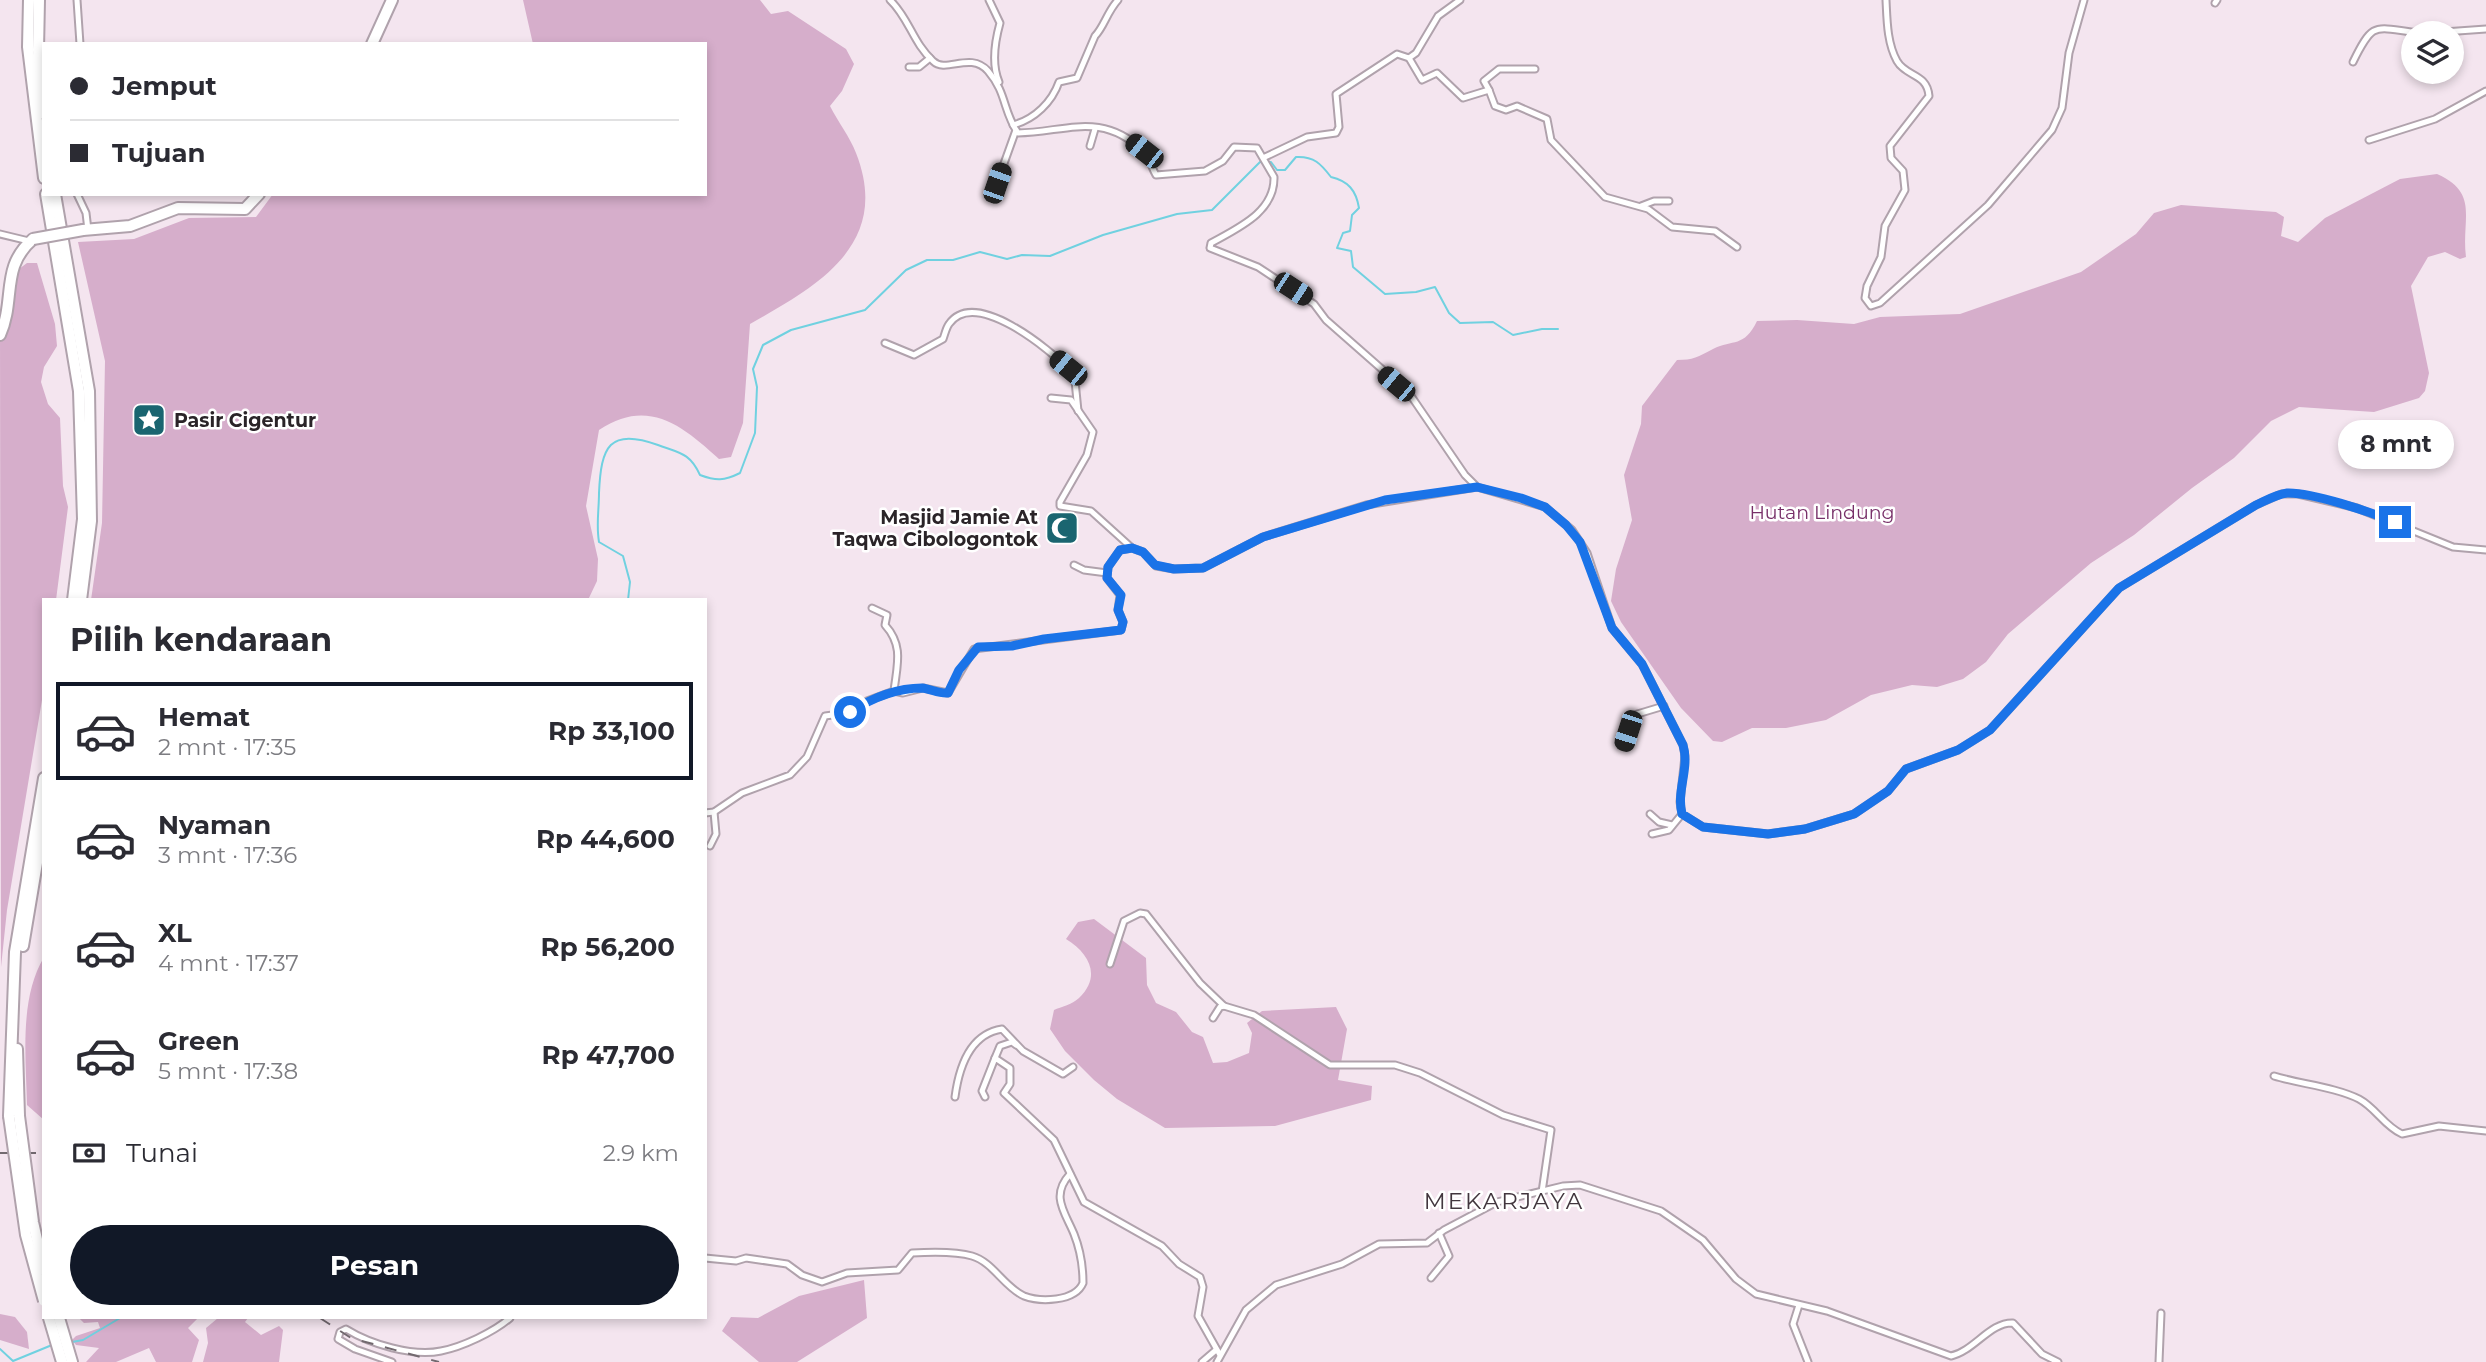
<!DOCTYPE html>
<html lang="id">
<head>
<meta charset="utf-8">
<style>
  :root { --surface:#fff; --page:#f7f7f7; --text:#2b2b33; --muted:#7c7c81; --line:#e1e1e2; --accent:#111827 }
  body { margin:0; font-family:Montserrat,sans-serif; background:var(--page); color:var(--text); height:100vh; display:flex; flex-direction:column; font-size:26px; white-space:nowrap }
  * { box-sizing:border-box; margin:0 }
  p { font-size:23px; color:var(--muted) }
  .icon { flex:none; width:38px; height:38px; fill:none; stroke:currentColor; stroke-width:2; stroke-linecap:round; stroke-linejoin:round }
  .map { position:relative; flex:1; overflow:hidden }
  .details { position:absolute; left:42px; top:598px; width:665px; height:721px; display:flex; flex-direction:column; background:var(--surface); border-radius:0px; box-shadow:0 4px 10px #0003 }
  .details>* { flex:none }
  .guide { position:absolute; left:42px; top:42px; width:665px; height:154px; border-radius:0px; box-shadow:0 4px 10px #0003; display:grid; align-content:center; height:154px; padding:0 28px; background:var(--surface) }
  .fabs { position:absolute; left:2401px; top:21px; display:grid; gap:14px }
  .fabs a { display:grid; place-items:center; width:63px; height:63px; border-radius:50%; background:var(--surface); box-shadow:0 4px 10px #0003; font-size:35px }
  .end { position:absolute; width:32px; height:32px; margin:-16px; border:9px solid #1a73e8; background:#fff; box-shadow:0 0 0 4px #fff }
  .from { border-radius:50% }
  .bubble { position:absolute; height:49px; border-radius:24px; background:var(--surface); box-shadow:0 4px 10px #0003; font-size:23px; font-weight:700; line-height:49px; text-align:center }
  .car { position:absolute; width:21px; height:42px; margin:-21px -10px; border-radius:9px; box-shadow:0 0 5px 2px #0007; background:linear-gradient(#222 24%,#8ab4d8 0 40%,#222 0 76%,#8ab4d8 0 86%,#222 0) }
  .guide b { display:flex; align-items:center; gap:24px; height:66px; font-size:26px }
  .guide b+b { border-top:2px solid var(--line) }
  .guide i { width:18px; height:18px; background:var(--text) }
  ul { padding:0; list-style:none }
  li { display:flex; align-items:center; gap:21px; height:98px; margin:0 14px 10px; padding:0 14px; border:4px solid transparent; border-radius:0px }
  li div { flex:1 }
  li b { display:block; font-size:26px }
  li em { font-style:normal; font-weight:700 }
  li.selected { border-color:var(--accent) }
  li>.icon { width:63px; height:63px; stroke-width:1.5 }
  h2 { padding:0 28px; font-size:32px; line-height:84px }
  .pay { display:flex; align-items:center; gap:18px; height:77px; padding:0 28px; font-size:26px }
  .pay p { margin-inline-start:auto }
  .cta { display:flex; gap:14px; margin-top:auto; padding:14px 28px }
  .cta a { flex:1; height:80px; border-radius:42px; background:var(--accent); color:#fff; font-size:28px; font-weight:700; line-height:80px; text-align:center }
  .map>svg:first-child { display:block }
</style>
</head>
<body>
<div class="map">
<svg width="2486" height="1362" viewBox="0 0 2486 1362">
  <rect width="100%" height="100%" fill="#f4e5ef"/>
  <g fill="#d6aecb">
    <path d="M523,0h237l11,14 17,-3 58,38 8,15 -12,27 -12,15c8,16 20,31 26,47 36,92 -39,133 -106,171l-7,99 -12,34 -12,2c-36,-33 -71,-62 -120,-29l-13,76 12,53 -1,22 -9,19h-497l11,-77 3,-162 -27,-119 56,-3 55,-21 67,-1 17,-23h432v-150h-172z"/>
    <path d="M2437,174c43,19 24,45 29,83l-6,2 -15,-7 -17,5 -17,29 18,87 -4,18 -6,7 -45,14 -75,-5 -28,14 -37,37 -42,30 -58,47 -43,28 -83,71 -22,28 -23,17 -26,8 -25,-2 -41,10 -45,25 -40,8h-34l-30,14 -9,-1 -32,-33 -60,-86 -10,-21 5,-32 16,-49 -8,-45 17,-51 1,-18 35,-46c16,0 21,-3 36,-11 20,-10 31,-1 44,-28l40,-1 57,4 26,-7 80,-3 121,-42 55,-38 18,-21 27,-8 95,7 8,5 -3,19 17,6 27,-24 75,-39z"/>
    <path d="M27,263h10l18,61 2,22 -13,21 -3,15 7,22 12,14 3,68 5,21 -12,93h-12v88l-37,222 -6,57 -1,-634 15,-61z"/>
    <path d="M1094,919l52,39 1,27 9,18 20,9 16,20 11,5 10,26 14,-1 22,-9 3,-20 -5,-10 15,-12 74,-4 11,22 -9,51 34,6 -1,14 -96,26 -110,2 -48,-29 -23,-19 -29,-29 -15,-22 4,-19c7,-3 19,-6 25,-12 23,-22 10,-45 -13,-59l12,-17z"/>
    <path d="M44,957v163l-17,-15c-1,-47 -8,-106 17,-148z"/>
    <path d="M864,1280l3,38 -70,44h-38l-37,-31 9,-14 27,1 41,-22z"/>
    <path d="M0,1314l15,3 12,15 2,17 -29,-9z"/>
    <path d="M79,1318h119l-10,10 11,12 -7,22h-36l-7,-14 -33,14h-30l13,-14 -23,-3 -4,-5 4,-4 24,-8 -2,-6 -14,1z"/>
    <path d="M218,1318h30l-3,4 16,13 18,-9 4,4 -4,32h-76l5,-19 -2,-15z"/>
  </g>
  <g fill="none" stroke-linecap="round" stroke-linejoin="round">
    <g stroke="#70d1e0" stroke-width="2">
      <path d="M628,600l2,-18 -7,-26 -24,-14c-3,-17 0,-32 0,-49 2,-46 10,-66 59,-48 22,8 32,8 42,30 16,6 24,6 40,-2l15,-40 2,-46 -4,-18 10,-24 28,-15 74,-20 41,-40 21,-10h26l27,-8 27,7 15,-4 28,1 53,-21 74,-21 35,-4 48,-48h11l6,8h8l11,-13c18,-1 25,7 35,20 17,4 25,13 28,31l-7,7 -2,16 -7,2 -6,15 14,3 2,16 32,27 31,-2 19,-5 14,26 11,10 33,-1 20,13 29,-6h16"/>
      <path d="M72,1342l11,-2 37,-22"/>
      <path d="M0,1349l13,12 39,-16"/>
    </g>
    <defs>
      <g id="street">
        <path d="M77,0l3,44"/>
        <path d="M890,0c19,18 23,43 43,61 13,13 37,-10 55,10 19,22 15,41 30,62 48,-1 84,-22 125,18 7,6 8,16 13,24l49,-4 18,-10 11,-14 23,1 17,29c1,35 -36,51 -63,66l-1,5 48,19 56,37 12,16 83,73 56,82 12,12 68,20 27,23 15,23 25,75 30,36 41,81 2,11 -5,46 2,12 21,13 65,7 37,-5 49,-15 34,-23 18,-22 52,-19 32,-20 129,-142 137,-83 25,-11h17l59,14 96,39 33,3"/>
        <path d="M989,0l11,23c-5,18 -9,40 -1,59"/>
        <path d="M1886,0c1,20 1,43 11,61 9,16 30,12 32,35l-39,50 1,12 12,13 2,19 -20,36 -4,31 -14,29 -2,12 6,8 9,-3 108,-98 64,-75 10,-22 7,-55 15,-53"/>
        <path d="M2215,3l2,-3"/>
        <path d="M2430,33l56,-4"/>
        <path d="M1409,58l13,22 15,-7 26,25 26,-8 6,16 11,4 11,-4 30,13 4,21 54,57 43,12 24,18 43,4 22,16"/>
        <path d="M2353,62c21,-43 22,-34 66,-29"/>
        <path d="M909,67h10l11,-9"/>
        <path d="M1489,90l-5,-9 15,-12h36"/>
        <path d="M1013,125c22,-6 39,-23 46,-43l18,-4 18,-42c9,-9 12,-24 23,-36"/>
        <path d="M2369,140l66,-21 51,-28"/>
        <path d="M1090,146l5,-17"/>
        <path d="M1265,157l42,-20 29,-4 3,-6 -3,-33 61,-40 12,4 7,-5 22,-37 22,-16"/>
        <path d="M997,183l19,-53"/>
        <path d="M77,194l9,19 2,17"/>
        <path d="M1641,206l13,-5h15"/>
        <path d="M0,234l29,7"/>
        <path d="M885,343l29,12 29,-16c2,-5 3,-11 6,-15 26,-37 101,26 121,46l5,11 3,30"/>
        <path d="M1051,398l20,2 22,32 -6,23 -27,47v4l31,5 41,37"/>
        <path d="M1074,565l10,5 23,3"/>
        <path d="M872,608l15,7 -2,10c19,21 12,40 9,66"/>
        <path d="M1622,746l12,-31 30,-9"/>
        <path d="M705,813l9,-1 28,-19 48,-18 17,-18 18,-41 23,-3 19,-12 27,-10 9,2 20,-5 25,5 26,-44 147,-19 2,-8 -5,-12 2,-15 -13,-17 1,-11 12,-17 12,-2 11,4 13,14 18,3 29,-1 60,-31 103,-32 111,-18"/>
        <path d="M1650,814l9,8 13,3"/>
        <path d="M1652,834l17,-4 13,-16"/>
        <path d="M710,846l6,-12 -2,-22"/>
        <path d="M1110,964l14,-43 16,-8 6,1 54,69 24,23"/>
        <path d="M1213,1018l7,-11 4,-1 30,9 76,50h65l25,8 83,42 48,15 -9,62"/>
        <path d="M995,1058l5,-12 12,-4 4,3"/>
        <path d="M2274,1076c26,8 61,11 85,23 17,9 25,27 43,35l37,-8 47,5"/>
        <path d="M955,1097c4,-30 15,-63 47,-68l21,22 40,23 10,-7"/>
        <path d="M985,1097l-3,-6 13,-33 15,10v16l-6,9 50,47 30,62 78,44 17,18 21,13 3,10 -5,29 22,39"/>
        <path d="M705,1258l31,3 10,-3 41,6 15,11 20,7 25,-9 51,-3 14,-17c18,-1 43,-2 60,3 21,6 32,31 52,40 16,6 51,6 59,-13 0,-16 -3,-34 -9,-49 -9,-22 -24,-38 -4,-60"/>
        <path d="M1431,1278l18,-22 -10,-23"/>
        <path d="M1799,1305l-6,19 15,38"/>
        <path d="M392,1362l-37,-13 -17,-10 2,-7 6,-3c24,15 67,28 95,22 21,-4 53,-19 69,-33"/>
        <path d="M1202,1362l14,-12"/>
        <path d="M1217,1362l29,-52 30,-25 66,-21 37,-20 48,-1 17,-13 53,-28 66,-16 17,-1 81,26 42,29 33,39 20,15 71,17 124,45c23,-5 39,-34 62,-33l29,31 16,8"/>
        <path d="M2159,1362l2,-49"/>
      </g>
      <g id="highway">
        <path d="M29,0l-1,47 16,131"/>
        <path d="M39,0l-1,50 6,64"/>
        <path d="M372,44l20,-44"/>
        <path d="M46,194l33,197 4,128 -10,81"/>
        <path d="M55,194l34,197 2,130 -10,79"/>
        <path d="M83,230l47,-4 48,-18 67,1 14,-15"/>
        <path d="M0,335c16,-36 0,-68 33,-96"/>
        <path d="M23,946l21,-125"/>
        <path d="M17,1049l2,67"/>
        <path d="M9,1116l6,-164 29,-174"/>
        <path d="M49,1318l13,44"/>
        <path d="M59,1318l13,44"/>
      </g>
    </defs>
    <use href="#street" stroke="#b0a2ac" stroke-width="9"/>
    <use href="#highway" stroke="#b0a2ac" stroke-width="14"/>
    <use href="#street" stroke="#fff" stroke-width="5"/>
    <use href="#highway" stroke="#fff" stroke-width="10"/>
    <g stroke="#72696f" stroke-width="2" stroke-dasharray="12 12" stroke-linecap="butt">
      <path d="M0,1153h44"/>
      <path d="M320,1318l31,20 88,24"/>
    </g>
    <defs>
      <g id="highway-bridge">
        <path d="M33,239l50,-9"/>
        <path d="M9,1116l17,119 18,66"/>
        <path d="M19,1116l14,106 11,48"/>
      </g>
    </defs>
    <use href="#highway-bridge" stroke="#b0a2ac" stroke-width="14" stroke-linecap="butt"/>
    <use href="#highway-bridge" stroke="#fff" stroke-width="10"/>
  </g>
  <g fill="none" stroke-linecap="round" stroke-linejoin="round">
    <path stroke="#1a73e8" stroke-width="9" d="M850,712c22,-14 46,-24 72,-24 9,1 17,6 26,5l11,-23 19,-23 34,-1 32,-7 77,-9 2,-8 -5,-12 3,-15 -14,-17 1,-11 12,-17 12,-2 11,4 12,13 19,4 29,-1 60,-31 122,-37 92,-13 44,11 24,9 21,18 14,17 32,86 30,36 41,81c7,23 -7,46 -1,69l21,13 65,7 37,-5 49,-15 34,-23 18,-22 52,-19 32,-20 129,-142 137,-83c9,-4 21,-11 31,-12 25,-1 83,19 108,29"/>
  </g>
  <defs>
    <symbol id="sight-square" viewBox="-11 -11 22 22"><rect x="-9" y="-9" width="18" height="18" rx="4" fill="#1a6570" stroke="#fff"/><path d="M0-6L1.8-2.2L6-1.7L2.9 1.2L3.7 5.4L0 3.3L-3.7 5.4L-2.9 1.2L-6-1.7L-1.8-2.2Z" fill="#fff"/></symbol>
    <symbol id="mosque-square" viewBox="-11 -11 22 22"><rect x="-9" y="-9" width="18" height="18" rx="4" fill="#1a6570" stroke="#fff"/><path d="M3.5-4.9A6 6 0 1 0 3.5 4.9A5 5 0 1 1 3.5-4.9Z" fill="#fff"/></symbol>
  </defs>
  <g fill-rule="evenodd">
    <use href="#sight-square" x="130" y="401" width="38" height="38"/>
    <use href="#mosque-square" x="1043" y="509" width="38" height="38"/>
  </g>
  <g text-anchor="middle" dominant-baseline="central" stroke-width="5" stroke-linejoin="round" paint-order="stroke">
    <g font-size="19" font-weight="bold" fill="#2a2428" stroke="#fff" text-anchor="start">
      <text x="174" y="420">Pasir Cigentur</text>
      <text x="1038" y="517" text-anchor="end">Masjid Jamie At<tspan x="1038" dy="22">Taqwa Cibologontok</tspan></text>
    </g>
    <g font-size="19" fill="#783069" stroke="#fff">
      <text x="1822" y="512">Hutan Lindung</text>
    </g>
    <g font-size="23" letter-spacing="2" fill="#42363e" stroke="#fff">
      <text x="1504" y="1201">MEKARJAYA</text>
    </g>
  </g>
</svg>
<div class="fabs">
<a><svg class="icon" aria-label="layers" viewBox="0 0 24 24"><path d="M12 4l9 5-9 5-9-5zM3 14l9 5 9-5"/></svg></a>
</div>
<i class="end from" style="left:850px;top:712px"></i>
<i class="end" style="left:2395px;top:522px"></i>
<div class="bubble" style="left:2338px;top:420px;width:116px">8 mnt</div>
<i class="car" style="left:1144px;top:151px;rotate:308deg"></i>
<i class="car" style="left:997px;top:183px;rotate:19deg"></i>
<i class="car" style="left:1293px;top:289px;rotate:123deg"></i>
<i class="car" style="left:1068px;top:368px;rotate:309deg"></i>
<i class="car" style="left:1396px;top:384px;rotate:310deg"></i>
<i class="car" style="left:1628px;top:731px;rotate:198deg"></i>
<div class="guide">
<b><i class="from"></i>Jemput</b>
<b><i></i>Tujuan</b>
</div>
<section class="details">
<h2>Pilih kendaraan</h2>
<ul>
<li class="selected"><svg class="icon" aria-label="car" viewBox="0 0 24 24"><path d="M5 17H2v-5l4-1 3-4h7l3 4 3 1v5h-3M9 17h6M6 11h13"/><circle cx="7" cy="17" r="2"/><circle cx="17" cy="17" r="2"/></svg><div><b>Hemat</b><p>2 mnt · 17:35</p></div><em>Rp 33,100</em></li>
<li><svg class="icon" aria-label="car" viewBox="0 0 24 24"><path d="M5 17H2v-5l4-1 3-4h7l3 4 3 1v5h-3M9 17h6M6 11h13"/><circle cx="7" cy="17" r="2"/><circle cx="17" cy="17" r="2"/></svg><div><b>Nyaman</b><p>3 mnt · 17:36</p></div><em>Rp 44,600</em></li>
<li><svg class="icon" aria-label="car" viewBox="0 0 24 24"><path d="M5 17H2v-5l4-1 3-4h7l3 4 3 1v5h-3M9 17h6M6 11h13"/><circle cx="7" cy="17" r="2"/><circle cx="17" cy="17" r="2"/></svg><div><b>XL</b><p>4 mnt · 17:37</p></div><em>Rp 56,200</em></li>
<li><svg class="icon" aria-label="car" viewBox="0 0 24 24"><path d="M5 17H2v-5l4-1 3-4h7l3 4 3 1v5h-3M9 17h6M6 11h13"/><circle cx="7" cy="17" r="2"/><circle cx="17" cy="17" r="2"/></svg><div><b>Green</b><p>5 mnt · 17:38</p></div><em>Rp 47,700</em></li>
</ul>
<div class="pay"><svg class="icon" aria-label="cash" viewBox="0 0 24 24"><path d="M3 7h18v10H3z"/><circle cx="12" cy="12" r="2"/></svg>Tunai<p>2.9 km</p></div>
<div class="cta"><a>Pesan</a></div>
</section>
</div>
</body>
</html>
